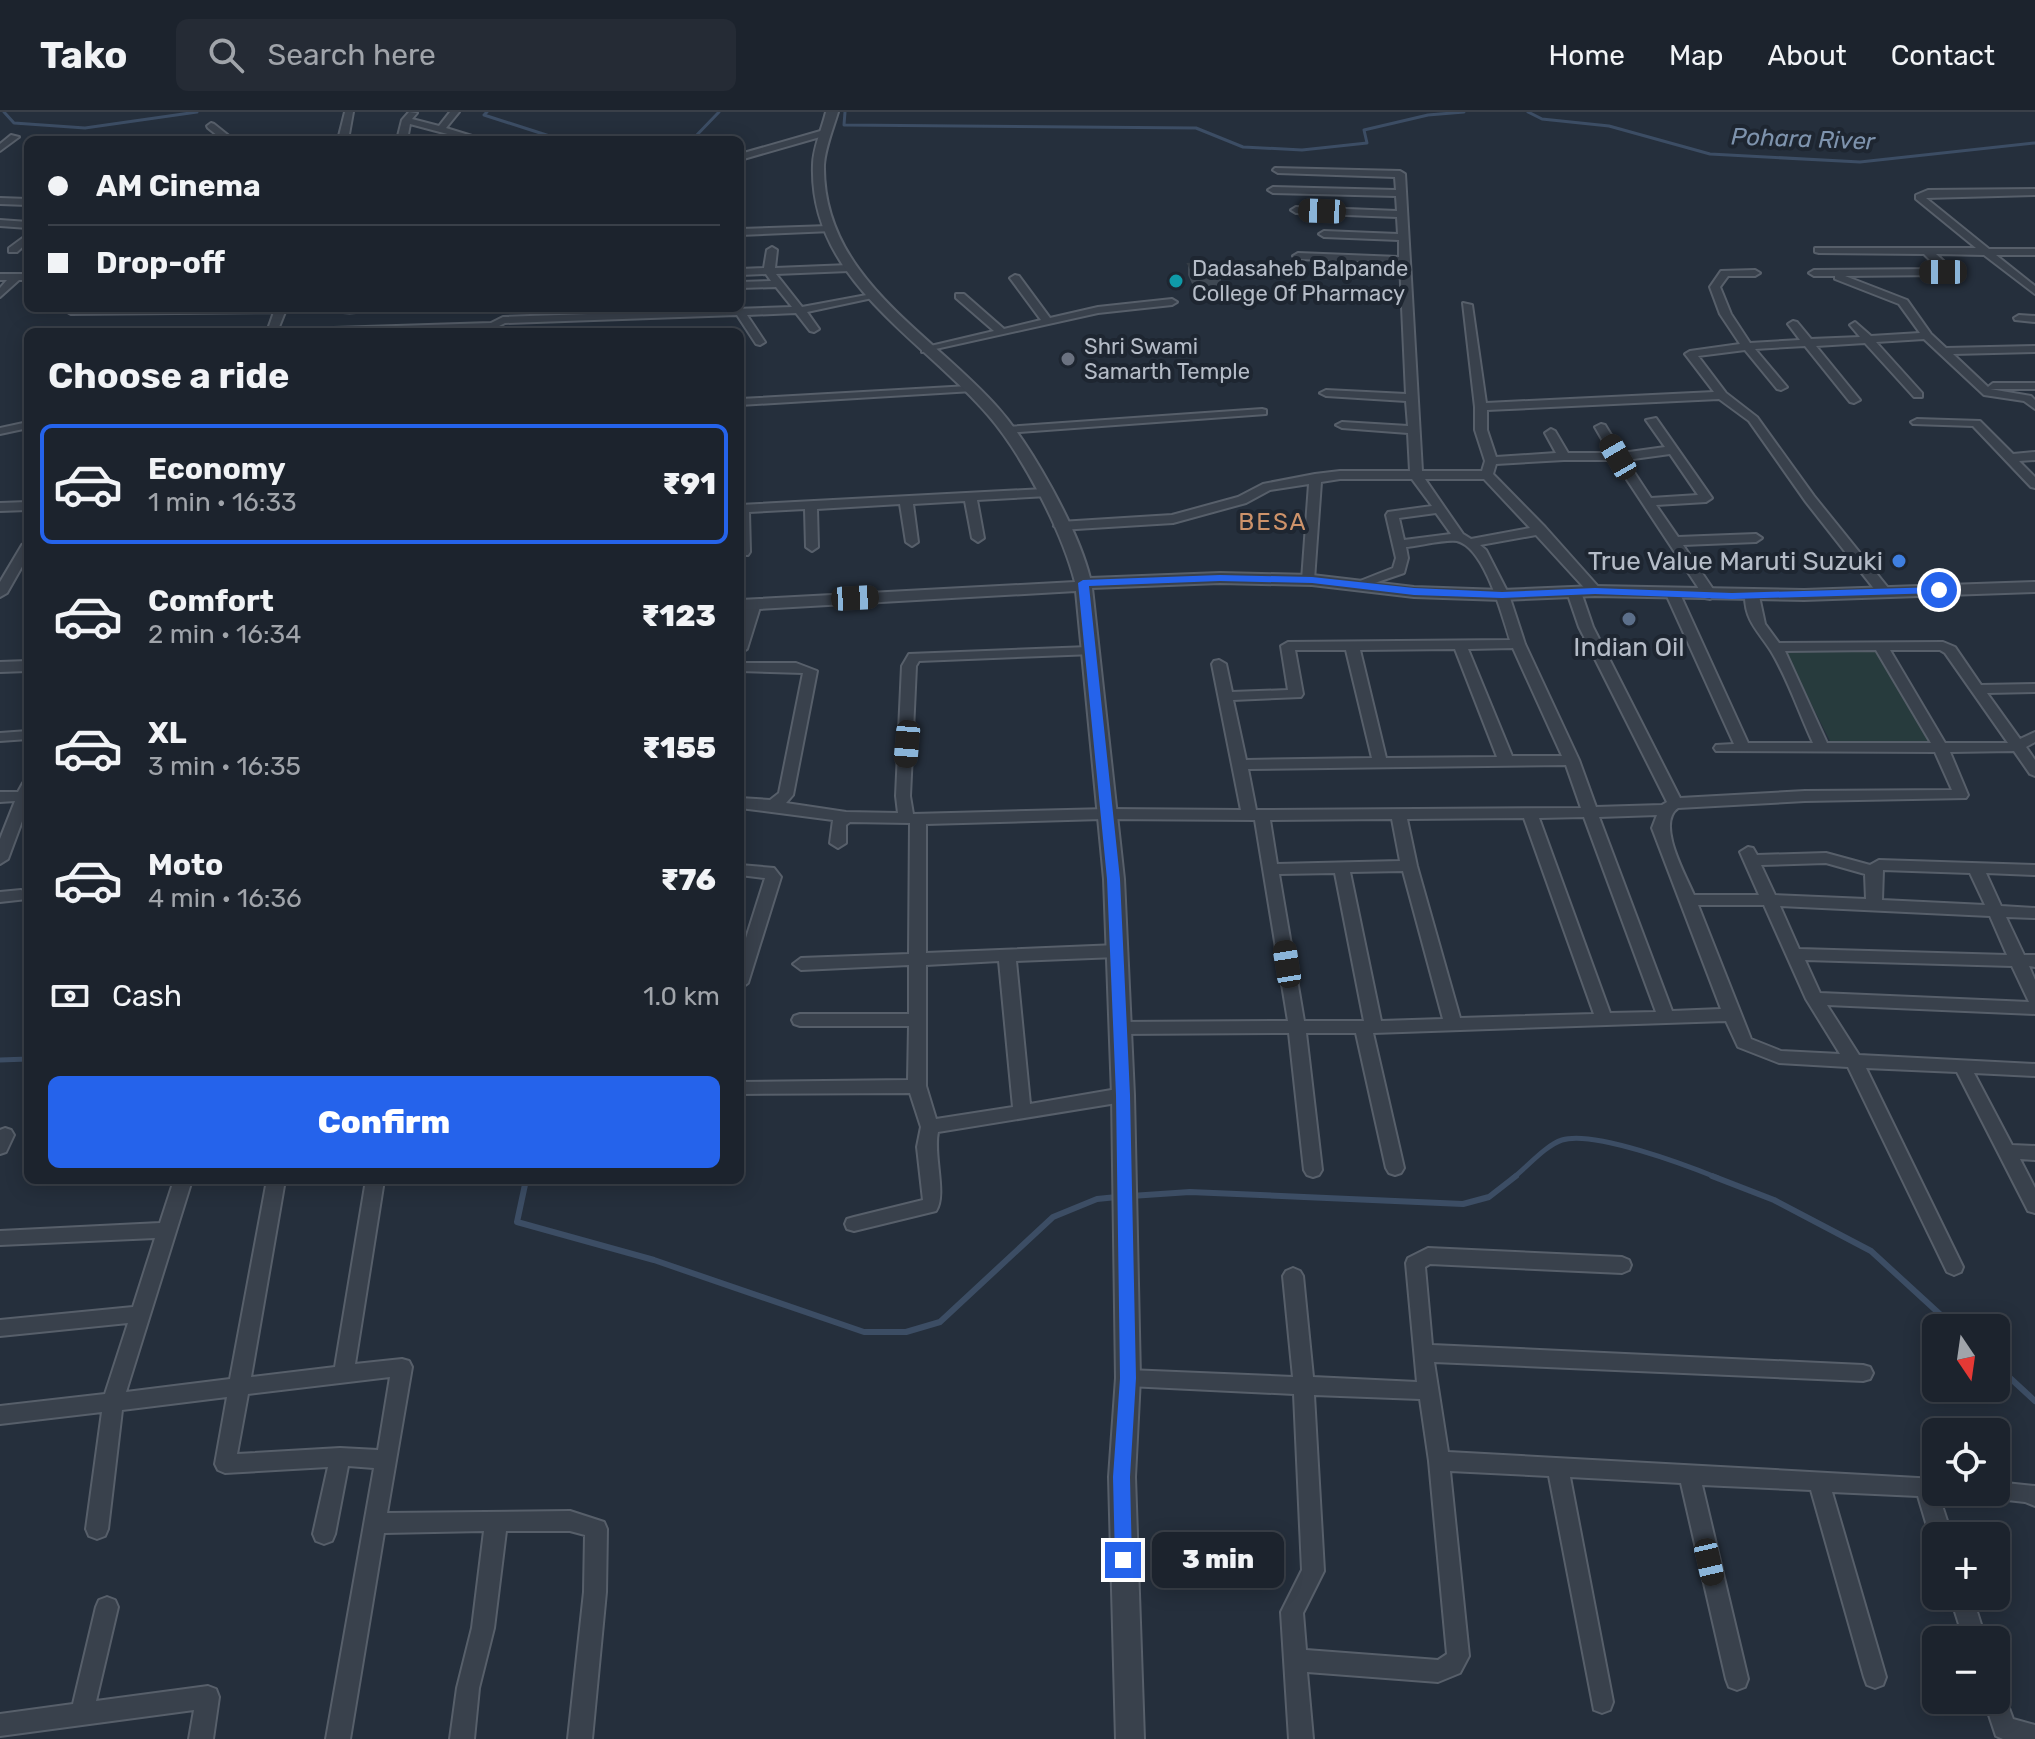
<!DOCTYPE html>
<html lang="en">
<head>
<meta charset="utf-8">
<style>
  :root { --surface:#1c232d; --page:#252b35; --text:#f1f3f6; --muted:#a0a4aa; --line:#3a4049; --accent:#2563eb }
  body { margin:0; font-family:Rubik,sans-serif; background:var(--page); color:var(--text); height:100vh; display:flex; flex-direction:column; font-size:30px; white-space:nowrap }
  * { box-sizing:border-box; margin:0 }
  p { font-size:26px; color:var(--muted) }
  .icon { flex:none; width:44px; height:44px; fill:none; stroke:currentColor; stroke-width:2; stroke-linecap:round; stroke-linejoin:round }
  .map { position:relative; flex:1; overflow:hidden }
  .drawer { position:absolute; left:24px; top:216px; width:720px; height:856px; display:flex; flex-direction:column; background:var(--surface); border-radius:12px; box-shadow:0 4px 20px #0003,0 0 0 2px var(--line) }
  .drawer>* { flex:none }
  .guide { position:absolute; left:24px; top:24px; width:720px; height:176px; border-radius:12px; box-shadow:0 4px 20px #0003,0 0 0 2px var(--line); display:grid; align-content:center; height:176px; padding:0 24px; background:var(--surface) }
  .needle { width:52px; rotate:167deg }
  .buttons { position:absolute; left:1922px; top:1202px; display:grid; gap:16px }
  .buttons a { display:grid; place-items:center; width:88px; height:88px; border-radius:12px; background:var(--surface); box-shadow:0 4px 20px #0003,0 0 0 2px var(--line); font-size:40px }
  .end { position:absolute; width:36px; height:36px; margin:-18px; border:10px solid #2563eb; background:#fff; box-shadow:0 0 0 4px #fff }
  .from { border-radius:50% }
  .bubble { position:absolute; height:56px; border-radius:12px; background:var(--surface); box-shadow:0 4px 20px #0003,0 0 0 2px var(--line); font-size:26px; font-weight:800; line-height:56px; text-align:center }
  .car { position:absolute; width:24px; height:48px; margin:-24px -12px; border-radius:10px; box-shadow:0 0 6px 2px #0007; background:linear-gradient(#222 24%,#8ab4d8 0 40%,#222 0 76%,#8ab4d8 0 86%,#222 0) }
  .guide b { display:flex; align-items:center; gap:28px; height:76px; font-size:30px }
  .guide b+b { border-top:2px solid var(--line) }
  .guide i { width:20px; height:20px; background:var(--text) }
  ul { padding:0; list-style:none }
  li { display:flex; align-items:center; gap:24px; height:120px; margin:0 16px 12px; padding:0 8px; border:4px solid transparent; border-radius:12px }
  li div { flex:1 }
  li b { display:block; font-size:30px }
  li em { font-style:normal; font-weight:800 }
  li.current { border-color:var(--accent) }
  li>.icon { width:72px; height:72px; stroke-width:1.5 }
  h2 { padding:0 24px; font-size:36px; line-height:96px }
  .pay { display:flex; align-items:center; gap:20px; height:88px; padding:0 24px; font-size:30px }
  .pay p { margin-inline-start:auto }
  .primary-button { display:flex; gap:16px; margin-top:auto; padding:16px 24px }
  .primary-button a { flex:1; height:92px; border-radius:12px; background:var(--accent); color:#fff; font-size:32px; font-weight:800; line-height:92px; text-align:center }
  header { display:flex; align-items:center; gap:48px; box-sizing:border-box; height:112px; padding:0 40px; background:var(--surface); border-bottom:2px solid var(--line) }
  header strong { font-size:38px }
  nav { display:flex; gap:44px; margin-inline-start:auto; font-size:28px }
  .search { width:560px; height:72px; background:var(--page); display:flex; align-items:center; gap:20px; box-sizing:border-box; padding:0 28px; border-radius:12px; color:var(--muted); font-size:30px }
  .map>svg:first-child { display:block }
</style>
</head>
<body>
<header>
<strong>Tako</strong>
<div class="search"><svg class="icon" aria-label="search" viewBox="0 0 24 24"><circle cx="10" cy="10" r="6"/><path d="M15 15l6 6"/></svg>Search here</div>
<nav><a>Home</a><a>Map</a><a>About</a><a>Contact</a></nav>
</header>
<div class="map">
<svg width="2035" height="1627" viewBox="0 0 2035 1627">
  <rect width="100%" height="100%" fill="#252f3c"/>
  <path fill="#273b3d" d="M1785,540h94l50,89h-99z"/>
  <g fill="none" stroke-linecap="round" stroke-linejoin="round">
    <g stroke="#3c4d64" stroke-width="3">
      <path d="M4,0l10,11 71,5 112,-16"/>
      <path d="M487,0l-3,3 78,25"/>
      <path d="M845,0l-1,13 352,3 47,19 59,3 65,-7 -3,-13 64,-15 36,-3"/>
      <path d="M1528,0l14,7 67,7 101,28 150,8 175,-19"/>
      <path d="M692,28l27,-28"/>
    </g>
    <g stroke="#3c4d64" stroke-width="5">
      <path d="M0,948l28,-1"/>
      <path d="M1513,1066c14,-11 33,-33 49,-38 31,-10 124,25 156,38"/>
    </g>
    <g stroke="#3c4d64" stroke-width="6">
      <path d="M1712,1064l62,24 97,51 84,77"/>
      <path d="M526,1068l-9,42 137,38 210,72h42l34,-10 113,-105 44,-18 20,-2"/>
      <path d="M1131,1084l59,-4 273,12 26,-7 27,-21"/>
      <path d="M1996,1253l39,36"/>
    </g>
    <defs>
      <g id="minor">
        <path d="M345,0h8l-5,28h-10z"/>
        <path d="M409,0l8,1 -5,6 27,7 11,-14h9l-13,16 39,12h-15l-60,-16 -3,16h-10l5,-20z"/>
        <path d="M211,11l3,1 20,16h-11l-15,-12 -1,-2z"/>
        <path d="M824,18l3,1v4l-87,25v-6z"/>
        <path d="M11,23l8,2 -19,14v-7z"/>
        <path d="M1275,56l125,3 5,3 17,297h60l3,-10 -10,-31v-23l-12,-104 9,2 14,98 228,-11 -29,-38 5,-3 50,-7 -20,-30 -10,-27 11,-16 34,-1 5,3 -5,3h-27l-8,11 11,27 19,29 50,-3 -12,-16 5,-3 4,1 14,17 49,-2 -10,-12 5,-3 16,14 49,-3 -21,-29 -64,-25v-3h-21l-5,-3 5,-3 125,-1 -15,-15 -105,-1 -4,-1v-4h161l-60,-49v-4l12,-5 107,-1v6l-109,3 63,51h46v6h-39l39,31v8l-51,-39 -48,-1 14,13 -3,7 -4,1 -98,1 62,24 24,34 15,14 89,-2v6l-82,2 35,33 5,-4h42v6h-45l41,7 4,4v9l-11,-8 -40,-6 -60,-56 -48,3 46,51v4h-8l-49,-54 -49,3 44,54 -6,3 -4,-1 -45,-56 -50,3 32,38 -6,3 -4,-1 -32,-39 -47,6 28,37 31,24 57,79 75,93v6h-10l-73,-93 -57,-81 -30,-22 -232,11v20l9,27 60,-4 -11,-20 6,-4 4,2 13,22h42l-15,-26 6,-3 4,1 17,28 43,-6 -19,-27 10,-2 56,80 -6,4 -50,3 22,32 78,-3 6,4 -6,4 -73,3 34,50 -7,4 -5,-1 -91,-138h-50l-68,4 -3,10 52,53 57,64 -7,4 -5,-1 -54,-59 -56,10 6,5 23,45 16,49 54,116 17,47 66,-2 5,-3 -88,-175 -12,-35 2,-3h10l2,3 12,35 87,171 125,-7 147,-1 -17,-38 -219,-1 -2,-3 2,-3 18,-1 -68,-150 2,-3h10l2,3 68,149h65c-14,-30 -25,-64 -42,-92 -12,-19 -26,-30 -26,-55l7,-4 7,4 6,28 14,19 164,-1 12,5 26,38 54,-1v8l-48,1 33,46 15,-7v10l-9,5 9,13v16l-5,-2 -16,-23 -64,1 18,43 -2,3 -161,3 -127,7c-22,15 7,66 16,87h65l-19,-43 8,-5 5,1 4,7 69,-2 44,12 9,-5 156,5v10l-49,-2 15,33 34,2v10l-29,-1 18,38h11v12l-6,-1 6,14v34l-208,-9 32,50 176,9v12l-61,-3 38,72 23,1v14l-15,-1 15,29v25l-7,-2 -71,-139 -91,-4 97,199 -2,5 -7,3 -7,-3 -99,-205 -69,-4 -41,-16 -12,-26 -353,12 31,135 -3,5 -6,2 -6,-2 -3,-5 -30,-135h-50l16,137 -3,5 -6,2 -6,-2 -3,-5 -15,-137 -169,1 -6,-2 -2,-4 2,-4 6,-2 168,-1 -33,-201 -153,-1 -176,5v129l191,-8 8,6 -8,6 -101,4 14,143 93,-16 6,2 3,5 -3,5 -6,2 -185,30c-5,24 9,62 -2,79l-82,20 -7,-2 -2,-5 2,-5 7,-2 69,-17 -6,-53 4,-20 -11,-34 -170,1v-12l168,-2 1,-54h-109l-6,-2 -2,-4 2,-4 6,-2h109v-49l-108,5 -8,-6 8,-6 108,-4 1,-131 -60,-1 -4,3v18l-8,5 -8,-5 3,-23 -93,-12v-10l30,2 9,-7 24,-120 -63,-2v-8h56l21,8 -24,124 -7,8 60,9 52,1 -2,-17 6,-130 7,-12 180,-7 5,1v6l-175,7 -3,5 -6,130 3,18 195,-5 133,1 -29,-146 2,-3 5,-1 7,4 6,28 56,-2 -7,-44 7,-4 222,-2c-8,-25 -25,-92 -53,-99 -11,-2 -39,5 -51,6l2,11 -4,15 -47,16 -7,-4 43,-17 3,-10 -10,-43 2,-3 44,-6 -20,-27h-72l-19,3 -7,98 -6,4 -6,-4 7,-96 -39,6 -24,13 -73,20 -113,7 -6,-4 6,-4 112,-7 66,-18 25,-13 52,-10 25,-3h70l-2,-38 -66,-5 -6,-3 6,-3 66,4 -2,-25 -80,-5 -6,-3 6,-3 80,4 -6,-131 -102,-4 -5,-3 5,-3 101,4v-17l-75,-3 -5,-3 5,-3 74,3 -1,-17 -101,-4 -5,-3 5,-3 101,4 -1,-15 -123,-3 -5,-3 5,-3 123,3 -1,-13 -117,-4 -5,-3zM1670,342l28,41 -47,3 -25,-38zM1425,367h59l46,49 -59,11 -8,-5zM1436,401l15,21 -47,6 -5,-22zM1513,536l49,108h-50l-44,-107zM1455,537l42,108 -111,1 -26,-108zM1295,538h51l26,108 -126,2 -13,-60 68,-3 2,-3zM1876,538l55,93h-104l-42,-92zM1890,538h50l5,3 63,90h-63zM1566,653l15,43 -325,2 -8,-41zM1657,703l-5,13 69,181 -49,2 -73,-194zM1584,705l72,195 -46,1 -71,-195zM1524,706l70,196 -134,4 -43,-152 -10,-47zM1392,707l8,42 -123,3 -7,-44zM1826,751l39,11 1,25 -91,-4 -14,-30zM1883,758l87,3 15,32 -103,-5zM1403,759l40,148 -62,2 -31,-149zM1335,761l29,148h-60l-25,-147zM1698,793h66l42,94 34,55 -59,-3 -30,-12zM1780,794l210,10 17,39 -208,-6zM1805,848l207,6 17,36 -209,-9zM999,849l14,146 -77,12 -10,-33v-121z"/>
        <path d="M0,86l28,1v6l-28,-1z"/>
        <path d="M0,108l28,2v6l-28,-2z"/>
        <path d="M829,114l5,3 -2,2 -92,4v-6z"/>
        <path d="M28,122v8l-11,10h-8v-4z"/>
        <path d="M772,135l5,3 -2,18 74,-3 5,3 -5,3 -73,3 26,33 70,-13 5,3 -70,15 12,17 -5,3 -4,-1 -14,-18 -49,2 18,27 -5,3 -4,-1 -19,-29 -232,8 -12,6 -196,3 5,-3 189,-6 12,-6 289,-10 -16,-20 -36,1v-6l31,-1 -5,-7 -26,1v-6l24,-1 3,-18z"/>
        <path d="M0,162h28v6h-9l-19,17v-9l7,-8h-7z"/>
        <path d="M1015,163l4,1 31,42 48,-11 74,-8 5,3 -5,3 -74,8 -176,39v-4l72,-17 -38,-33v-4h8l40,35 37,-9 -31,-42z"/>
        <path d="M70,196h253l-5,3 -33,1 -8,20h-10l7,-20 -203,2 -5,-3z"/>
        <path d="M330,196h39c-8,6 -31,6 -39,0z"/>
        <path d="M2019,203l16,1v6l-20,-2 -1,-2z"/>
        <path d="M969,274l6,3 -2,2 -233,14v-6z"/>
        <path d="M1262,297l4,1v4l-259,19 -6,-3 6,-3z"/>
        <path d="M1917,307l63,2 33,33 22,-2v8l-16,1 16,16v11l-4,-1 -58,-61 -60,-2 -2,-2z"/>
        <path d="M28,310v6l-28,6v-6z"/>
        <path d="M1044,377l4,1v6l-71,4 7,38 -6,4 -6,-4 -7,-37 -52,3 5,38 -6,4 -6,-4 -6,-38 -83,5 1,38 -6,4 -6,-4 -1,-38 -56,3 1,40 -2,3h-8v-50z"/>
        <path d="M28,390v8l-28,1v-8z"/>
        <path d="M28,429v15l-21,37 -7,4v-15l22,-37z"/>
        <path d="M754,488l7,4 -14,45 -7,4v-26l7,-23z"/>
        <path d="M28,619v8l-28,2v-8z"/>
        <path d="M28,669v24l-20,54 -8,5v-25l15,-38 -15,1v-10h18l5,-9z"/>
        <path d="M740,753l34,3 7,9 -33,106 -8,6v-32l25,-79 -25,-3z"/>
        <path d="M21,778l7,4 -1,5 -27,3v-10z"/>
        <path d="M5,1016l6,2 3,5 -8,17 -6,2v-24z"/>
        <path d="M174,1068h18l-66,212 104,-13 37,-199h18l-34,197 84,-10 31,-187h18l-29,184 47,-5 7,2 3,6 -25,146 183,-2 34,11 3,7 -1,63 -14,147h-24l16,-147 1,-57 -15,-4h-64l-12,97 -15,60 -5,51h-24l7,-51 15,-60 12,-97 -100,2 -34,206h-24l48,-271 -26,-2 -13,68 -3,7 -8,3 -8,-3 -3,-7 15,-67 -103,6 -7,-3 -3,-6 12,-67 -105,13 -14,119 -3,7 -8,3 -8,-3 -3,-7 16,-117 -102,12v-18l105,-12 23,-71 -128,13v-16l133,-13 22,-69 -155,7v-14l160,-8zM390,1265l-12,73 -38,-2 -103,6 11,-60z"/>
        <path d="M1428,1136l194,9 7,3 2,5 -2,5 -7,3 -192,-9 -5,3 7,78 431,20 7,2 3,6 -3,6 -7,2 -429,-19 14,90 488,27v13h9l-6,4 13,40h-16v8l-6,-8 -12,-40 -86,-4 54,185 -3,8 -8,3 -8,-3 -3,-8 -53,-187 -109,-5 46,194 -3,8 -8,3 -8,-3 -3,-8 -45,-196 -111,-6 43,225 -3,8 -8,3 -8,-3 -45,-234 -99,-5 19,185 -9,17 -22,9 -131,-10 6,67h-24l-8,-127 21,-42 -8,-176 -166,-8 -7,-2 -3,-6 3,-6 7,-2 165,7 -10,-101 3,-5 7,-3 7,3 3,5 10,101 104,5 -11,-119 2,-5zM1314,1283l106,4 9,62 18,193 -9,6 -132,-10 -3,-37 21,-42z"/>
        <path d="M1996,1370l39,4v20l-10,-4 -36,-4 -3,-6h10z"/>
        <path d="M1950,1484h22l14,44h-22z"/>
        <path d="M107,1485l8,3 3,7 -22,94 112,-15 8,3 3,8 -6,42h-24l5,-29 -194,26v-22l73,-10 23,-97 3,-7z"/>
        <path d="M1996,1577l7,3 10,27 22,6v14h-32l-7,-3 -12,-36h12z"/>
      </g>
      <g id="tertiary">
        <path d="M826,0h12c-5,17 -13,36 -14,53 -2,113 108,168 174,243 33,37 80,121 92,170l130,-5 92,2 102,12 88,3 93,-4 209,4 231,-8v10l-231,8 -209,-4 -93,4 -88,-3 -102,-12 -92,-2 -128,5 32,291 10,216 6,283 -5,99 9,262h-28l-7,-262 7,-99 -4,-283 -8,-216 -28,-288 -336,19v-10l335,-18c-13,-51 -53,-128 -87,-167 -66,-77 -179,-135 -175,-250 0,-17 9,-36 13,-53z"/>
        <path d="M28,549v10l-28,1v-10z"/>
      </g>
    </defs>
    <use href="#minor" stroke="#575f6a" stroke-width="4"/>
    <use href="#tertiary" stroke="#575f6a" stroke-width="4"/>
    <use href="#minor" fill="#39414c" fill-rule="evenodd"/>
    <use href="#tertiary" fill="#39414c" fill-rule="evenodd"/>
  </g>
  <path fill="#404954" d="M1188,152l33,13 -1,12 -25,1 -7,-15z"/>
  <path fill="#4a5562" stroke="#343c45" stroke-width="2" d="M1214,150l7,15 -25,1 -8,-14z"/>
  <path fill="#2563eb" d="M1220,463l92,2 102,11 88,4 93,-4 137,5 207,-6 6,3 -6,3 -207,6 -137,-5 -93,4 -88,-3 -102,-12 -92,-2 -131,5 31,293 10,216 6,283 -6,99 2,83 -9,8 -8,-8 -2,-83 7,-99 -4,-283 -9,-216 -29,-296 5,-3z"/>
  <circle fill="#0f9aa8" stroke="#1e2631" stroke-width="3" cx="1176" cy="169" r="8"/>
  <circle fill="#6b7280" stroke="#1e2631" stroke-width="3" cx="1068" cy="247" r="8"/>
  <circle fill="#3f7fe0" stroke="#1e2631" stroke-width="3" cx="1899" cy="449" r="8"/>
  <circle fill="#5c6f8a" stroke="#1e2631" stroke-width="3" cx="1629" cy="507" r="8"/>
  <g text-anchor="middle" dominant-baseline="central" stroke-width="8" stroke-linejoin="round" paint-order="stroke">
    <g font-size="22" fill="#b5bcc7" stroke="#1e2631" text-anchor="start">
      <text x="1192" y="156">Dadasaheb Balpande<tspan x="1192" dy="25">College Of Pharmacy</tspan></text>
      <text x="1084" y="234">Shri Swami<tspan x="1084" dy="25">Samarth Temple</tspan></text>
    </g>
    <g font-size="24" font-style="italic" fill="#7e93ad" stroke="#1e2631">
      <text transform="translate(1803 27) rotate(2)">Pohara River</text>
    </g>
    <g font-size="24" letter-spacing="2" fill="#ce936a" stroke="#1e2631">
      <text x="1273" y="410">BESA</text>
    </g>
    <g font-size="26" fill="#b5bcc7" stroke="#1e2631" text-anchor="end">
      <text x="1883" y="449">True Value Maruti Suzuki</text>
      <text x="1629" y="535" text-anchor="middle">Indian Oil</text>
    </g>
  </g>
</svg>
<div class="buttons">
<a><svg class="needle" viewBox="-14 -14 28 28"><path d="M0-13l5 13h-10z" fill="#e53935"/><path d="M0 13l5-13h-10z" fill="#a0a4aa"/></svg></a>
<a><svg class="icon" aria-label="locate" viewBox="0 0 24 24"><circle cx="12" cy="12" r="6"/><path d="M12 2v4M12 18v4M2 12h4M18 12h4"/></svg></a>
<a>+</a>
<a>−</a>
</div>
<i class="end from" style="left:1939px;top:478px"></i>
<i class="end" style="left:1123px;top:1448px"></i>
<div class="bubble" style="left:1152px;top:1420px;width:132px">3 min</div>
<i class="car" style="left:1322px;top:99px;rotate:272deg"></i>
<i class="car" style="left:1943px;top:160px;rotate:270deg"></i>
<i class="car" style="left:1618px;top:345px;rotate:330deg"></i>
<i class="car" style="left:855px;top:486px;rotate:87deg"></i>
<i class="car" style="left:907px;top:632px;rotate:185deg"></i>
<i class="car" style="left:1287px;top:852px;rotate:351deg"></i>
<i class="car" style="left:1709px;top:1450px;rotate:167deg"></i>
<div class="guide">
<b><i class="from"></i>AM Cinema</b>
<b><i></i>Drop-off</b>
</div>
<section class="drawer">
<h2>Choose a ride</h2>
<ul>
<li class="current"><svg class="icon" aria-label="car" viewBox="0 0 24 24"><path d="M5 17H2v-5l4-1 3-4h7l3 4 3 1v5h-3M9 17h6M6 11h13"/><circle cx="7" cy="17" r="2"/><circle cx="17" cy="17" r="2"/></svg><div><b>Economy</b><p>1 min · 16:33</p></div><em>₹91</em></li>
<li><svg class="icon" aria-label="car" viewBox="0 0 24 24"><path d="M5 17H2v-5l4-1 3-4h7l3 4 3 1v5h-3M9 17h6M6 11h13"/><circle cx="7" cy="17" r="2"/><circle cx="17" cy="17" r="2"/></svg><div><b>Comfort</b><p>2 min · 16:34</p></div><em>₹123</em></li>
<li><svg class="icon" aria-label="car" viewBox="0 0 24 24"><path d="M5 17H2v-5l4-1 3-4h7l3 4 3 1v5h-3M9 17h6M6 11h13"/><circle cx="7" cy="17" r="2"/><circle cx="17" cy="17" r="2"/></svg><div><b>XL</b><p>3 min · 16:35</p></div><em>₹155</em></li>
<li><svg class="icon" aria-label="car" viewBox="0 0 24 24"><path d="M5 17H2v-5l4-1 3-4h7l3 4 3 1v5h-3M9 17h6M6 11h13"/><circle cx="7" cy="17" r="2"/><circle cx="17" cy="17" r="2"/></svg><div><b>Moto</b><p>4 min · 16:36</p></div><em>₹76</em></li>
</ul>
<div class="pay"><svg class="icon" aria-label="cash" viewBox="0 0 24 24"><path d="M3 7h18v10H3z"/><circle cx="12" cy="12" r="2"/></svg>Cash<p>1.0 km</p></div>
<div class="primary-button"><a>Confirm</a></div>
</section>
</div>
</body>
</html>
